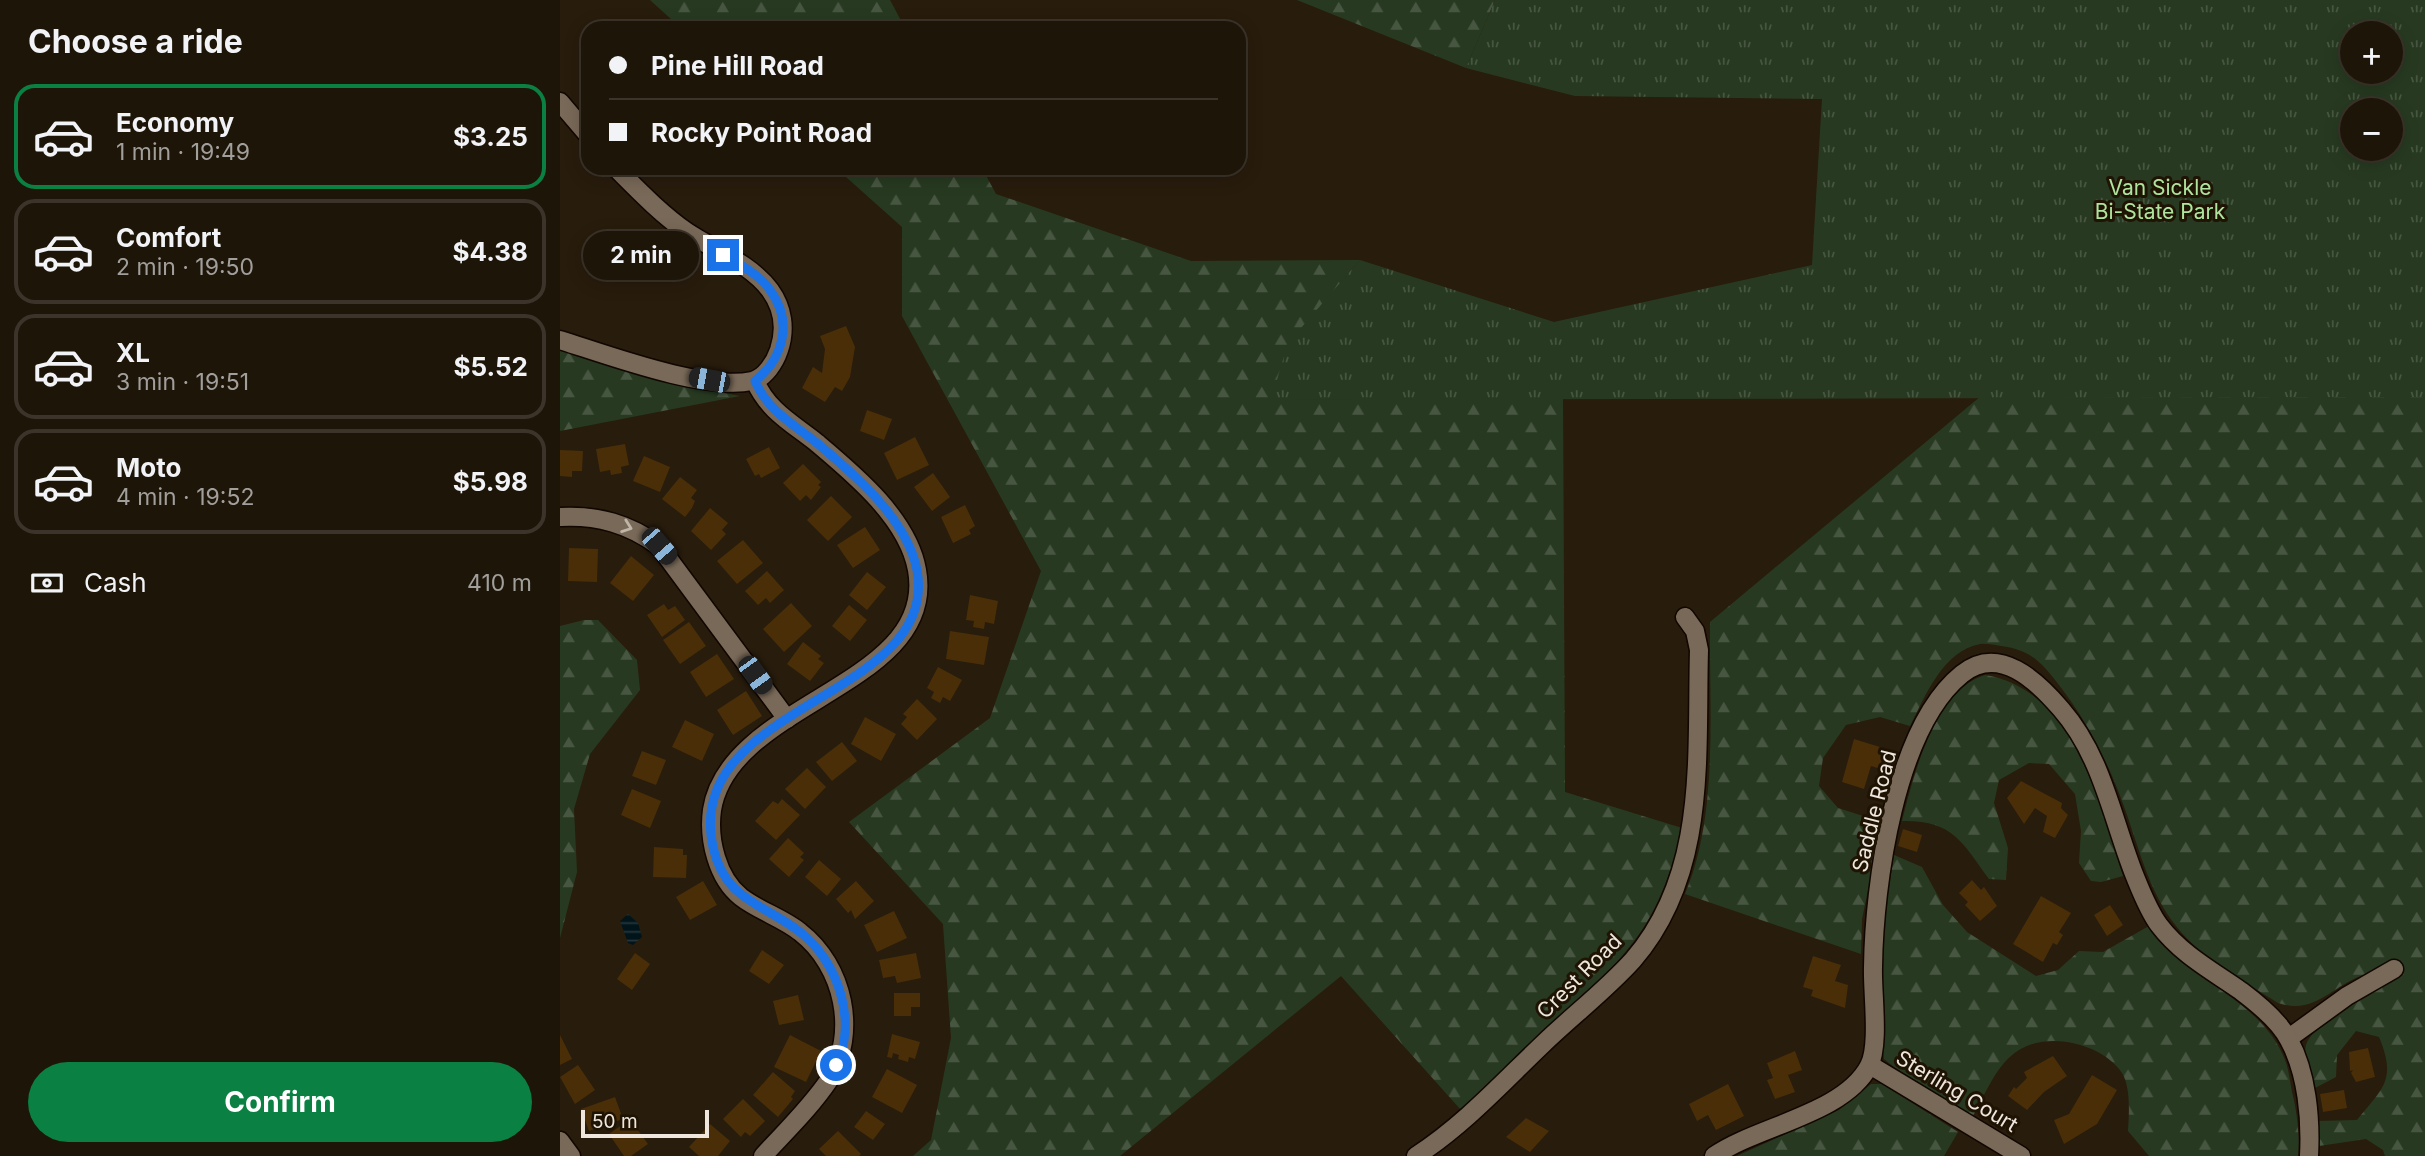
<!DOCTYPE html>
<html lang="en">
<head>
<meta charset="utf-8">
<style>
  :root { --surface:#1e1509; --page:#261e12; --text:#f1f3f6; --muted:#a19f9c; --line:#3c342a; --accent:#0b8043 }
  body { margin:0; font-family:Inter,sans-serif; background:var(--page); color:var(--text); height:100vh; display:flex; flex-direction:column; font-size:26px; white-space:nowrap }
  * { box-sizing:border-box; margin:0 }
  p { font-size:23px; color:var(--muted) }
  .icon { flex:none; width:38px; height:38px; fill:none; stroke:currentColor; stroke-width:2; stroke-linecap:round; stroke-linejoin:round }
  .map { position:relative; flex:1; overflow:hidden }
  .panel { display:flex; flex-direction:column; background:var(--surface); width:560px }
  .panel>* { flex:none }
  .banner { position:absolute; left:21px; top:21px; width:665px; height:154px; border-radius:21px; box-shadow:0 4px 18px #0003,0 0 0 2px var(--line); display:grid; align-content:center; height:154px; padding:0 28px; background:var(--surface) }
  .tools { position:absolute; left:1780px; top:21px; display:grid; gap:14px }
  .tools a { display:grid; place-items:center; width:63px; height:63px; border-radius:50%; background:var(--surface); box-shadow:0 4px 18px #0003,0 0 0 2px var(--line); font-size:35px }
  .scale { position:absolute; left:21px; bottom:18px; width:128px; box-sizing:border-box; padding-left:7px; border:4px solid #efe7dd; border-top:0; font-size:19px; line-height:24px; white-space:nowrap; color:#efe7dd; -webkit-text-stroke:5px #1f1304; paint-order:stroke }
  .end { position:absolute; width:32px; height:32px; margin:-16px; border:9px solid #1a73e8; background:#fff; box-shadow:0 0 0 4px #fff }
  .from { border-radius:50% }
  .bubble { position:absolute; height:49px; border-radius:24px; background:var(--surface); box-shadow:0 4px 18px #0003,0 0 0 2px var(--line); font-size:23px; font-weight:700; line-height:49px; text-align:center }
  .car { position:absolute; width:21px; height:42px; margin:-21px -10px; border-radius:9px; box-shadow:0 0 5px 2px #0007; background:linear-gradient(#222 24%,#8ab4d8 0 40%,#222 0 76%,#8ab4d8 0 86%,#222 0) }
  .banner b { display:flex; align-items:center; gap:24px; height:66px; font-size:26px }
  .banner b+b { border-top:2px solid var(--line) }
  .banner i { width:18px; height:18px; background:var(--text) }
  ul { padding:0; list-style:none }
  li { display:flex; align-items:center; gap:21px; height:105px; margin:0 14px 10px; padding:0 14px; border:4px solid var(--line); border-radius:21px }
  li div { flex:1 }
  li b { display:block; font-size:26px }
  li em { font-style:normal; font-weight:700 }
  li.current { border-color:var(--accent) }
  li>.icon { width:63px; height:63px; stroke-width:1.5 }
  h2 { padding:0 28px; font-size:32px; line-height:84px }
  .pay { display:flex; align-items:center; gap:18px; height:77px; padding:0 28px; font-size:26px }
  .pay p { margin-inline-start:auto }
  .primary-button { display:flex; gap:14px; margin-top:auto; padding:14px 28px }
  .primary-button a { flex:1; height:80px; border-radius:42px; background:var(--accent); color:#fff; font-size:28px; font-weight:700; line-height:80px; text-align:center }
  main { display:flex; flex:1; min-height:0 }
  .map>svg:first-child { display:block }
</style>
</head>
<body>
<main>
<section class="panel">
<h2>Choose a ride</h2>
<ul>
<li class="current"><svg class="icon" aria-label="car" viewBox="0 0 24 24"><path d="M5 17H2v-5l4-1 3-4h7l3 4 3 1v5h-3M9 17h6M6 11h13"/><circle cx="7" cy="17" r="2"/><circle cx="17" cy="17" r="2"/></svg><div><b>Economy</b><p>1 min · 19:49</p></div><em>$3.25</em></li>
<li><svg class="icon" aria-label="car" viewBox="0 0 24 24"><path d="M5 17H2v-5l4-1 3-4h7l3 4 3 1v5h-3M9 17h6M6 11h13"/><circle cx="7" cy="17" r="2"/><circle cx="17" cy="17" r="2"/></svg><div><b>Comfort</b><p>2 min · 19:50</p></div><em>$4.38</em></li>
<li><svg class="icon" aria-label="car" viewBox="0 0 24 24"><path d="M5 17H2v-5l4-1 3-4h7l3 4 3 1v5h-3M9 17h6M6 11h13"/><circle cx="7" cy="17" r="2"/><circle cx="17" cy="17" r="2"/></svg><div><b>XL</b><p>3 min · 19:51</p></div><em>$5.52</em></li>
<li><svg class="icon" aria-label="car" viewBox="0 0 24 24"><path d="M5 17H2v-5l4-1 3-4h7l3 4 3 1v5h-3M9 17h6M6 11h13"/><circle cx="7" cy="17" r="2"/><circle cx="17" cy="17" r="2"/></svg><div><b>Moto</b><p>4 min · 19:52</p></div><em>$5.98</em></li>
</ul>
<div class="pay"><svg class="icon" aria-label="cash" viewBox="0 0 24 24"><path d="M3 7h18v10H3z"/><circle cx="12" cy="12" r="2"/></svg>Cash<p>410 m</p></div>
<div class="primary-button"><a>Confirm</a></div>
</section>
<div class="map">
<svg width="1865" height="1156" viewBox="0 0 1865 1156">
  <defs>
    <pattern id="forest-firs" width="22" height="20" patternUnits="userSpaceOnUse" patternTransform="scale(1.75)"><rect width="22" height="20" fill="#273a21"/><path d="M5 1l3.5 6h-7zM16 11l3.5 6h-7z" fill="#475641"/></pattern>
    <pattern id="park-tufts" width="24" height="20" patternUnits="userSpaceOnUse" patternTransform="scale(1.75)"><rect width="24" height="20" fill="#273a21"/><path d="M3 7l-1-3M5 7V3M7 7l1-3M15 17l-1-3M17 17v-4M19 17l1-3" fill="none" stroke="#475641"/></pattern>
    <pattern id="water-rules" width="6" height="5" patternUnits="userSpaceOnUse" patternTransform="scale(1.75)"><rect width="6" height="5" fill="#00141a"/><path d="M0 2.5h6" fill="none" stroke="#26363b"/></pattern>
  </defs>
  <rect width="100%" height="100%" fill="#281c0c"/>
  <g fill="url(#forest-firs)">
    <path d="M90,0h240l15,28h-224z"/>
    <path d="M737,0h198l-29,68z"/>
    <path d="M276,168h146l14,26 195,67 169,-1 -71,83 -17,57 291,-3 2,395 117,36c-9,39 -23,81 -48,113 -49,63 -115,115 -173,169l-120,-134 -221,180h-207l18,-16 20,-102 -8,-114 -94,-102 141,-104 51,-147 -139,-255v-89z"/>
    <path d="M0,350l105,32 75,14 -180,35z"/>
    <path d="M1421,396l444,1v759h-40l-2,-6 -17,-11 -47,7 -2,-25 40,-1c26,-32 40,-40 22,-83l-23,-6 -19,24 -1,22 -23,12c-3,-13 -10,-32 -7,-44 5,-18 49,-42 65,-51l-8,-19c-33,12 -48,40 -85,28 -34,-22 -76,-44 -101,-76 -29,-35 -39,-84 -55,-126 -15,-41 -35,-80 -63,-116 -18,-23 -28,-35 -58,-39 -6,-1 -15,-3 -21,-2 -37,7 -55,52 -70,82l-30,-9 -34,8 -23,33 -4,28 19,22 44,14 -20,97 -1,35 -176,-60c34,-80 24,-186 25,-272z"/>
    <path d="M24,620h14l39,40 3,30 -50,64 -16,55 3,63 -17,66v-312z"/>
    <path d="M1425,675c89,14 114,128 138,201l-22,6 -10,-1 -12,-18 2,-32 -6,-37 -26,-30 -20,-1 -30,17 -5,23 14,45 -2,32 -17,-1c-27,-37 -36,-59 -87,-58 12,-47 33,-131 83,-146z"/>
    <path d="M1334,855l28,12 21,38 24,27 69,44 22,-6 21,-19 24,1 46,-26c36,54 112,72 136,134 4,10 5,22 7,32 5,20 8,43 6,64h-149l-21,-25c1,-16 3,-44 -6,-58 -19,-29 -73,-42 -103,-23 -23,14 -33,43 -46,66l-79,-49 -10,-8 -2,-15 2,-126z"/>
    <path d="M1311,1084h11l76,48 -14,24h-207l102,-46z"/>
  </g>
  <path fill="url(#park-tufts)" fill-rule="evenodd" d="M935,0h930v397l-1154,3 17,-57 72,-83 194,62 258,-57 10,-166 -247,-3 -109,-28zM1792,33h38v39h-38zM1792,110h38v39h-38z"/>
  <path fill="url(#water-rules)" d="M68,914l10,9 4,14 -9,8 -5,-2 -8,-22z"/>
  <g fill="#492e08">
    <path d="M286,326l9,21 -5,30 -8,14 -7,-4 -10,15 -23,-14 11,-21 9,6 3,-24 -5,-13z"/>
    <path d="M307,410l25,9 -8,21 -24,-9z"/>
    <path d="M355,437l14,28 -32,15 -13,-27z"/>
    <path d="M65,444l4,21 -8,2 1,6 -11,2 -1,-5 -10,2 -4,-23z"/>
    <path d="M209,447l11,21 -19,10 -2,-4 -4,2 -9,-17z"/>
    <path d="M0,450l23,1 -1,20h-10v6l-12,-1z"/>
    <path d="M84,456l26,11 -10,25 -27,-11z"/>
    <path d="M243,464l18,18 -3,3 3,2 -10,13 -5,-5 -6,6 -17,-18z"/>
    <path d="M373,473l17,24 -18,14 -18,-24z"/>
    <path d="M120,477l17,13 -6,8 4,3 -3,7 -7,9 -23,-18z"/>
    <path d="M271,496l21,21 -24,24 -21,-21z"/>
    <path d="M405,505l10,21 -6,4 2,4 -18,9 -12,-26z"/>
    <path d="M150,508l18,15 -6,7 4,4 -15,16 -20,-19z"/>
    <path d="M305,527l15,23 -27,18 -16,-23z"/>
    <path d="M183,540l20,23 -26,21 -20,-23z"/>
    <path d="M9,548l29,1 -1,33 -29,-1z"/>
    <path d="M71,556l23,19 -21,26 -23,-18z"/>
    <path d="M207,571l17,19 -14,13 -4,-5 -8,7 -13,-14z"/>
    <path d="M307,572l19,15 -19,23 -18,-15z"/>
    <path d="M410,595l28,6 -4,23 -9,-2 -1,7 -11,-2 1,-6 -8,-1z"/>
    <path d="M231,603l21,23 -28,26 -21,-23z"/>
    <path d="M104,604l4,6 7,-4 10,14 -23,17 -15,-22z"/>
    <path d="M289,605l18,15 -17,21 -18,-15z"/>
    <path d="M129,622l17,24 -26,18 -17,-24z"/>
    <path d="M390,631l39,6 -5,28 -38,-6z"/>
    <path d="M243,642l18,14 -3,3 6,4 -14,18 -23,-17z"/>
    <path d="M157,654l17,25 -28,18 -16,-25z"/>
    <path d="M378,667l24,13 -12,21 -7,-4 -3,6 -9,-5 3,-6 -7,-4z"/>
    <path d="M186,691l16,25 -29,19 -16,-25z"/>
    <path d="M357,699l20,20 -20,21 -16,-16 6,-7 -4,-3z"/>
    <path d="M305,717l31,17 -15,27 -30,-17z"/>
    <path d="M125,720l29,14 -12,27 -30,-14z"/>
    <path d="M1294,739l39,12 -6,20 -16,-5 -7,23 -22,-7z"/>
    <path d="M282,742l15,19 -25,20 -16,-19z"/>
    <path d="M82,751l24,9 -10,25 -24,-9z"/>
    <path d="M247,768l19,19 -21,22 -20,-20z"/>
    <path d="M1461,781l41,22 -1,5 7,7 -13,23 -12,-6 4,-16 -12,-8 -11,16 -17,-26z"/>
    <path d="M72,789l29,12 -11,27 -29,-13z"/>
    <path d="M222,799l18,16 -24,25 -21,-19 18,-20 5,3z"/>
    <path d="M1343,829l19,6 -5,17 -19,-6z"/>
    <path d="M228,838l16,15 -4,4 4,3 -15,17 -20,-18z"/>
    <path d="M94,847l29,2v6h4l-1,23 -33,-1z"/>
    <path d="M259,860l22,19 -14,17 -22,-19z"/>
    <path d="M1412,880l9,10 3,-3 13,19 -17,15 -15,-16 3,-3 -9,-9z"/>
    <path d="M143,881l14,24 -27,15 -14,-23z"/>
    <path d="M296,881l18,20 -19,18 -4,-9 -3,3 -12,-14z"/>
    <path d="M1481,896l30,17 -12,19 4,3 -6,10 -4,-2 -10,19 -30,-18z"/>
    <path d="M1550,905l13,20 -16,11 -13,-21z"/>
    <path d="M334,911l13,27 -30,14 -13,-27z"/>
    <path d="M202,950l22,15 -15,19 -20,-13z"/>
    <path d="M75,953l15,11 -18,26 -15,-11z"/>
    <path d="M356,953l5,25 -24,5 -2,-7 -12,2 -4,-18z"/>
    <path d="M1253,956l28,9 -6,16 13,4 -3,23 -34,-12 2,-6 -10,-3z"/>
    <path d="M334,993h26v14h-9v9h-17z"/>
    <path d="M238,995l6,25 -25,5 -6,-24z"/>
    <path d="M332,1034l28,8 -5,17 -6,-2 -1,5 -10,-3 1,-4 -6,-2 -1,5 -5,-1z"/>
    <path d="M0,1035l12,24 -12,6z"/>
    <path d="M230,1035l31,16 -15,31 -32,-15z"/>
    <path d="M1808,1048l7,29 -19,5 -5,-9 2,-3 -3,1 -1,-19z"/>
    <path d="M1235,1051l7,19 -14,5 7,17 -20,7 -8,-19 6,-2 -6,-15z"/>
    <path d="M1493,1056l14,20 -23,16 -17,18 -19,-14 6,-9 2,2 11,-11 -3,-6z"/>
    <path d="M18,1065l17,25 -20,14 -15,-27z"/>
    <path d="M327,1069l30,16 -15,28 -30,-16z"/>
    <path d="M213,1072l22,19 -4,6 2,2 -15,18 -25,-22z"/>
    <path d="M1532,1075l25,15 -20,34 -33,20 -10,-24 15,-6z"/>
    <path d="M1168,1084l16,32 -28,14 -8,-15 -11,6 -8,-17z"/>
    <path d="M1784,1090l3,18 -24,4 -3,-18z"/>
    <path d="M55,1097l8,22 -34,12 -8,-22z"/>
    <path d="M183,1099l22,22 -15,15 -5,-4 -4,5 -18,-18z"/>
    <path d="M306,1111l19,13 -12,16 -19,-13z"/>
    <path d="M966,1118l23,13 -19,21 -24,-15z"/>
    <path d="M70,1119l18,25 -17,12h-7l-15,-22z"/>
    <path d="M150,1124l20,17 -12,15h-19l-10,-9z"/>
    <path d="M278,1131l23,23 -2,2h-33l-7,-7z"/>
  </g>
  <g fill="none" stroke-linecap="round" stroke-linejoin="round">
    <defs>
      <g id="minor">
        <path d="M0,102l28,33"/>
        <path d="M0,340c48,15 144,51 192,41 13,-3 23,-19 27,-31 7,-21 4,-42 -9,-60 -19,-26 -56,-40 -83,-58 -26,-18 -49,-42 -71,-64"/>
        <path d="M195,381c13,30 37,42 62,62 38,32 91,76 100,127 21,116 -188,131 -205,240 -4,29 5,68 29,87 18,14 42,21 59,35 44,34 58,101 29,148 -18,27 -44,52 -66,76"/>
        <path d="M0,517c38,-2 69,7 99,29l128,173"/>
        <path d="M1729,1038l58,-42 47,-27"/>
        <path d="M1310,1065l151,91"/>
        <path d="M0,1141l11,15"/>
        <path d="M856,1156c48,-31 86,-73 127,-112 29,-28 63,-54 90,-84 75,-87 63,-204 66,-310l-4,-19 -10,-14"/>
        <path d="M1154,1156c43,-30 130,-42 155,-90 11,-21 3,-74 4,-99 1,-82 22,-239 89,-293 37,-30 75,7 99,35 41,47 51,109 73,165 7,17 14,36 25,51 22,29 52,45 82,66 16,12 39,31 48,49 18,33 22,79 20,116"/>
      </g>
    </defs>
    <use href="#minor" stroke="#110600" stroke-width="21"/>
    <use href="#minor" stroke="#796958" stroke-width="18"/>
  </g>
  <defs><path id="oneway-chevron" d="M-2-3.5L2.5 0L-2 3.5" fill="none" stroke-width="1.6" stroke-linecap="round" stroke-linejoin="round" transform="scale(1.75)"/></defs>
  <use stroke="#c0b5a8" href="#oneway-chevron" transform="translate(67 527) rotate(20)"/>
  <g fill="none" stroke-linecap="round" stroke-linejoin="round">
    <path stroke="#1a73e8" stroke-width="9" d="M163,255c16,9 36,19 47,35 23,31 14,68 -15,91 13,30 37,42 62,62 38,32 90,76 100,127 24,129 -236,133 -204,277 12,54 50,56 87,85 38,29 58,90 36,133"/>
  </g>
  <g text-anchor="middle" dominant-baseline="central" stroke-width="6" stroke-linejoin="round" paint-order="stroke">
    <g font-size="21" fill="#aee49d" stroke="#1f1304">
      <text x="1600" y="187">Van Sickle<tspan x="1600" dy="24">Bi-State Park</tspan></text>
    </g>
    <g font-size="21" fill="#efe7dd" stroke="#1f1304">
      <text transform="translate(1314 811) rotate(-76)">Saddle Road</text>
      <text transform="translate(1019 976) rotate(-45)">Crest Road</text>
      <text transform="translate(1397 1091) rotate(31)">Sterling Court</text>
    </g>
  </g>
</svg>
<div class="tools">
<a>+</a>
<a>−</a>
</div>
<div class="scale">50 m</div>
<i class="end from" style="left:276px;top:1065px"></i>
<i class="end" style="left:163px;top:255px"></i>
<div class="bubble" style="left:23px;top:231px;width:116px">2 min</div>
<i class="car" style="left:149px;top:380px;rotate:281deg"></i>
<i class="car" style="left:99px;top:546px;rotate:139deg"></i>
<i class="car" style="left:195px;top:675px;rotate:144deg"></i>
<div class="banner">
<b><i class="from"></i>Pine Hill Road</b>
<b><i></i>Rocky Point Road</b>
</div>
</div>
</main>
</body>
</html>
